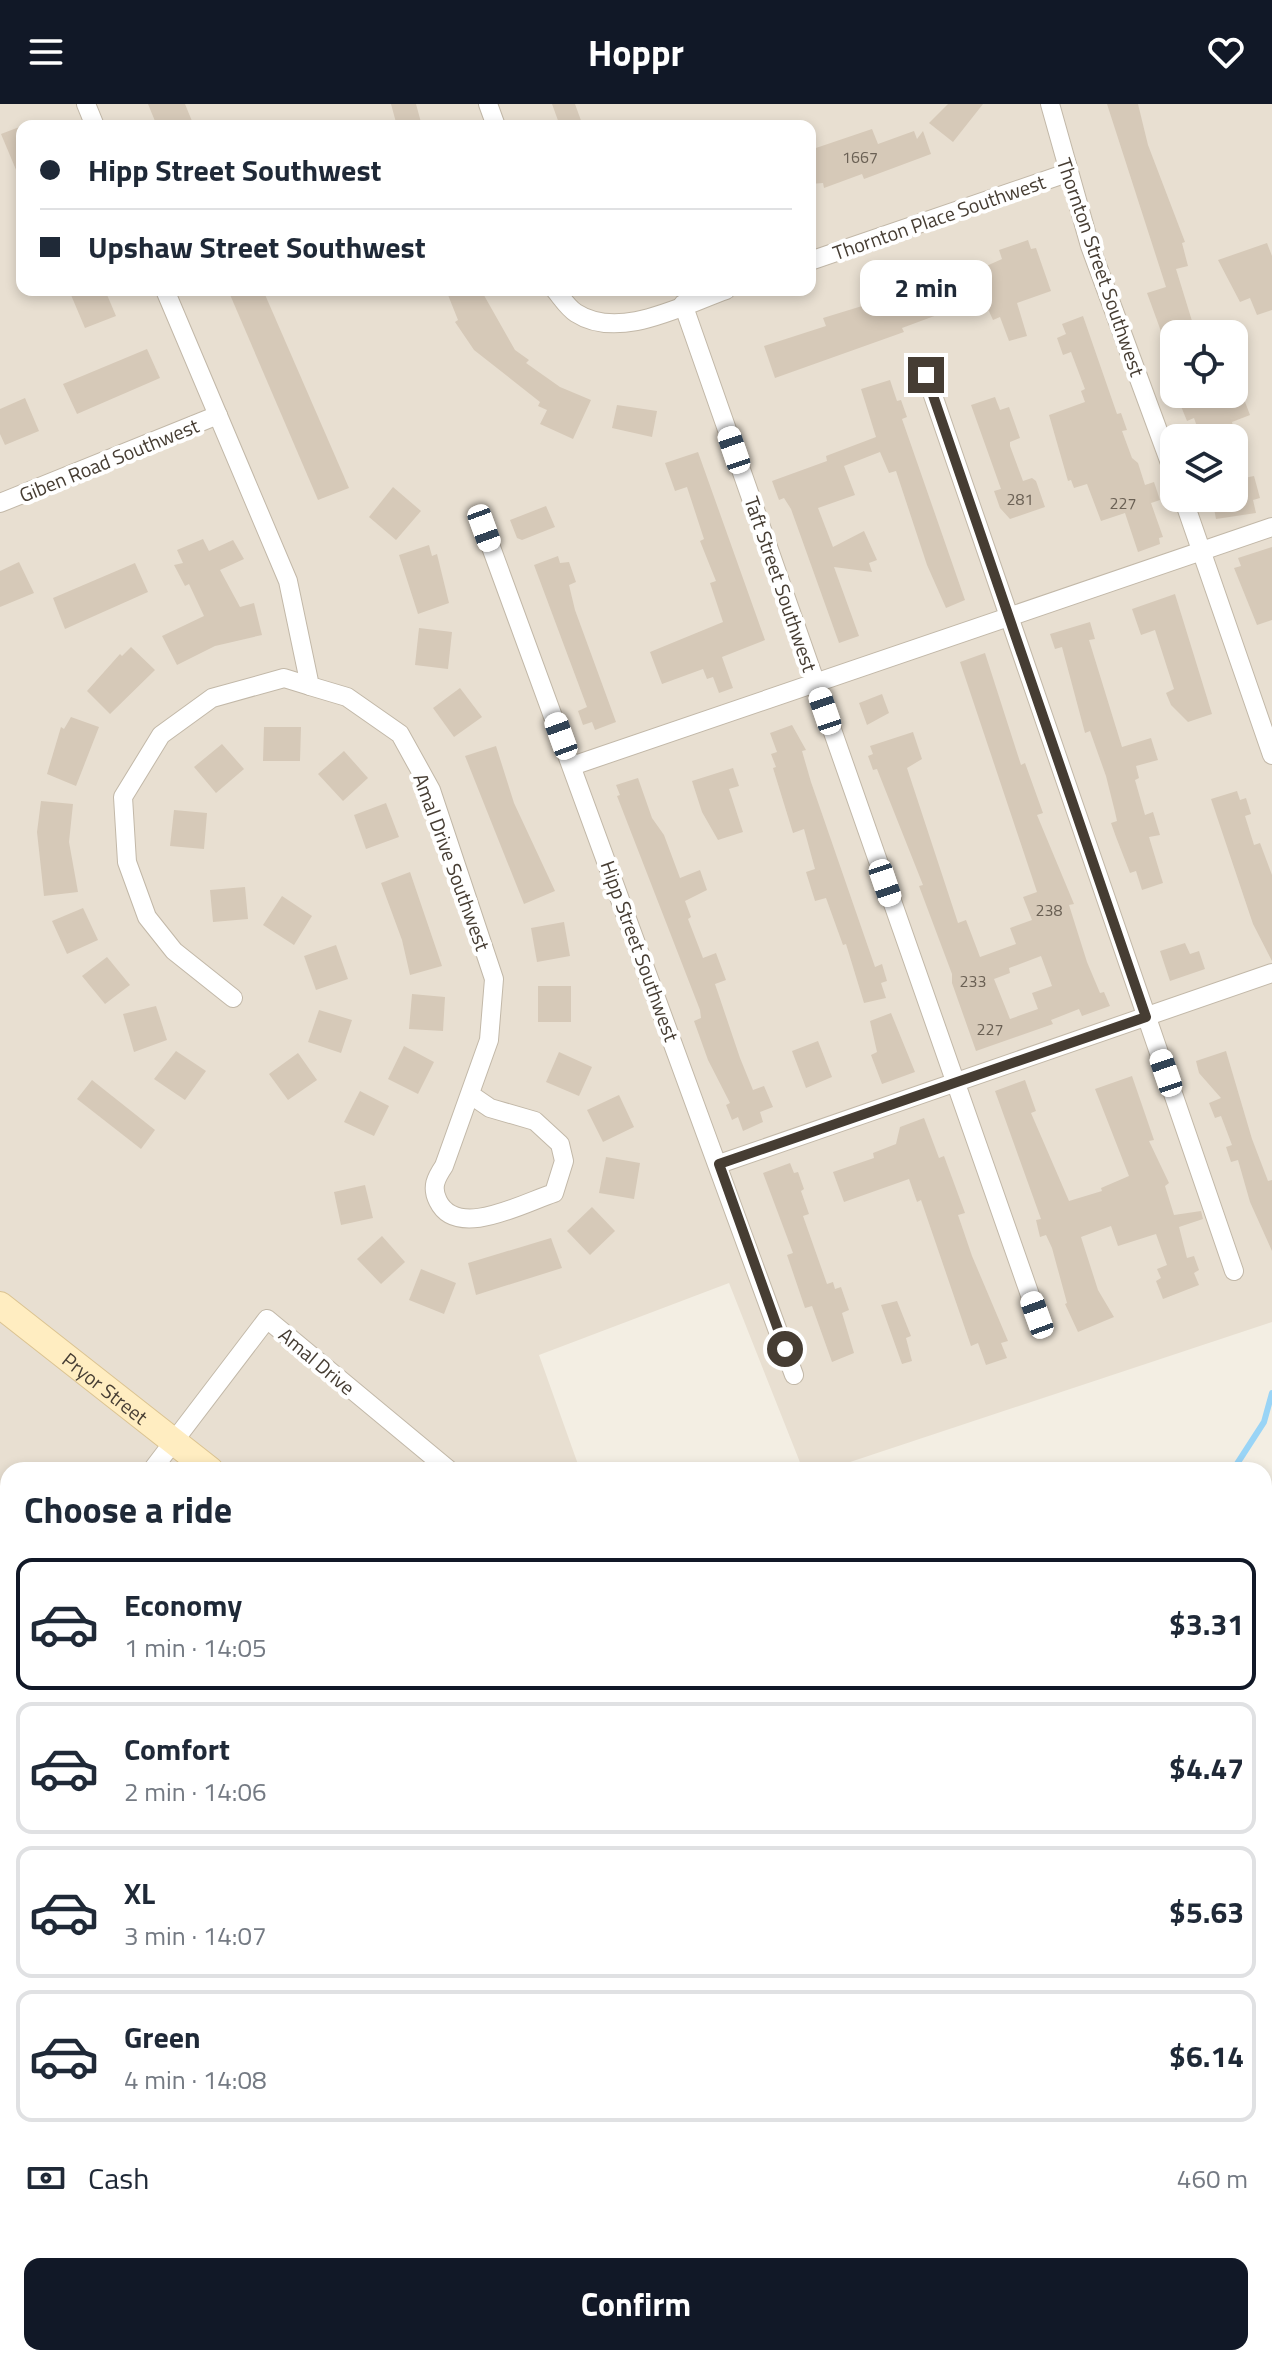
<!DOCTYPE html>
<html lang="en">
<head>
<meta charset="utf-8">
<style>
  :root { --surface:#fff; --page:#f2f2f3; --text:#1f2937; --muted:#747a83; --line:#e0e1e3; --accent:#111827 }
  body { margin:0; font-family:"Titillium Web",sans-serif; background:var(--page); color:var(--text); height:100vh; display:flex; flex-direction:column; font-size:30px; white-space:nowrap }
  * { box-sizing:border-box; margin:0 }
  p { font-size:26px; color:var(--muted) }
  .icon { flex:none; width:44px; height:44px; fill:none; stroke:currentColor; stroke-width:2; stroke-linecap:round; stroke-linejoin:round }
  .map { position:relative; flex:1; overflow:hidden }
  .panel { position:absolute; left:0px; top:1358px; width:1272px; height:904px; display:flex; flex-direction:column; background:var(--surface); border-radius:24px 24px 0 0; box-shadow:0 4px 12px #0003 }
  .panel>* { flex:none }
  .top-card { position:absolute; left:16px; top:16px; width:800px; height:176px; border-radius:16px; box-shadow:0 4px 12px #0003; display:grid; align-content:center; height:176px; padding:0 24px; background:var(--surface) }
  .controls { position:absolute; left:1160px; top:216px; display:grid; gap:16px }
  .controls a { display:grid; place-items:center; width:88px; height:88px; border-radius:16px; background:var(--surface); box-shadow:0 4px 12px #0003; font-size:40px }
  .end { position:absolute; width:36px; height:36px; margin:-18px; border:10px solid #463d33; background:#fff; box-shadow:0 0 0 4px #fff }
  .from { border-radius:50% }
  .bubble { position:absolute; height:56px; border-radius:16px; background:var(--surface); box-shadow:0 4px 12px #0003; font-size:26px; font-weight:700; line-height:56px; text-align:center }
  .car { position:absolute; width:24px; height:48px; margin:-24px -12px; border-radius:10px; box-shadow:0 0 6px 2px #0007; background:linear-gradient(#fff 24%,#345 0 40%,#fff 0 76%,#345 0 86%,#fff 0) }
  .top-card b { display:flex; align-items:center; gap:28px; height:76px; font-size:30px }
  .top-card b+b { border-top:2px solid var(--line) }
  .top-card i { width:20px; height:20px; background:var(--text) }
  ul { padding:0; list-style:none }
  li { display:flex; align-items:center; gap:24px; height:132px; margin:0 16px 12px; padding:0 8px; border:4px solid var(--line); border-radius:16px }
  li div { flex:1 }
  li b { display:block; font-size:30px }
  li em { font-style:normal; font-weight:700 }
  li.on { border-color:var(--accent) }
  li>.icon { width:72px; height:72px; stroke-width:1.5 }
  h2 { padding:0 24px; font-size:36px; line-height:96px }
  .pay { display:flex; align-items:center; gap:20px; height:88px; padding:0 24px; font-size:30px }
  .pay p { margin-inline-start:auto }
  .primary-button { display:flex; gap:16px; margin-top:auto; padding:16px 24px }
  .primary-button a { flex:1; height:92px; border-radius:16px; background:var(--accent); color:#fff; font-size:32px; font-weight:700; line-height:92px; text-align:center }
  header { display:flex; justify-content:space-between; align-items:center; height:104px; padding:0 24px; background:var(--accent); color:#fff; font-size:36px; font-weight:700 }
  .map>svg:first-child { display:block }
</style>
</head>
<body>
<header><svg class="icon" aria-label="menu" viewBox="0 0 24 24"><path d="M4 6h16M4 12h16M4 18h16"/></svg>Hoppr<svg class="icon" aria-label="heart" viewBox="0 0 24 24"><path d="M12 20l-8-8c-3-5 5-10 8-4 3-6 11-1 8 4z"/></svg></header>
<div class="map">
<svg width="1272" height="2262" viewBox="0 0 1272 2262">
  <rect width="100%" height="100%" fill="#f3eee3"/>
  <path fill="#e8dfd1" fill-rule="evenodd" d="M0,0h1272v1218l-446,148h-23l-74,-187 -190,72 41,115h-572v704l-8,3zM22,22h788v164h-788zM1174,230h60v60h-60zM1174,334h60v60h-60z"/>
  <path fill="#f8e3cc" d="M8,2070v184h793l3,8h-804v-189z"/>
  <g fill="#d0eca8">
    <path d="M1272,1711v122l-8,3v-122z"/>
    <path d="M1264,2050l8,2v124l-8,2z"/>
  </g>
  <path fill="#e3e0dc" d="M1272,1878v125l-8,-2v-95z"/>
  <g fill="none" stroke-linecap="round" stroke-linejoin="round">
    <g stroke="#99d4f6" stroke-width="6">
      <path d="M1233,1366l31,-48 8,-29"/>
      <path d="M755,2262l5,-8"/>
    </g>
  </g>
  <g fill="#d6c9b8" fill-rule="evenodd">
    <path d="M148,0h37l9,22h-37z"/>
    <path d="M391,0h25l6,22h-25z"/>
    <path d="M552,0h23l8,22h-23z"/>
    <path d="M948,0h35l-30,38 -24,-19z"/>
    <path d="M1107,0h31l10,41 37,97 -3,1 6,23 -12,3 20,65h-34l-15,-41 19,-6z"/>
    <path d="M22,22v58l-21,-50z"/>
    <path d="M872,25l6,15 36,-13 3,8 6,-8 8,23 -67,25 -2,-5 -38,14 -1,-5 -13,1v-34z"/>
    <path d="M1028,136l3,9 5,-1 15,43 -34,12 10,33 -18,5 -9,-24 -7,3 -10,-22 -81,30 2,4 -129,46 -11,-32 62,-20 -3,-8 150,-46 29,-13 -3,-9z"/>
    <path d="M1267,139l5,13v54l-15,5 -7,-17 -10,4 -22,-42z"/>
    <path d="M83,186h22l11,26 -31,12 -14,-33z"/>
    <path d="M228,186h35l86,198 -31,12z"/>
    <path d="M446,186h35l34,60 14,10 -3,3 34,24 31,13 -18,39 -33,-15 7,-14 -9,-4 2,-4 -66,-52 -19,-28 3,-2z"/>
    <path d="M1083,212l34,98 4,-1 6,17 -5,1 10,27 6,5 7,22 9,-3 6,18 -9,3 12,34 -4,1 1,6 -22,8 -13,-39 -24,8 -14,-37 -13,4 -3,-8 -3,1 -19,-66 36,-13 -4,-11 4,-2 -14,-37 -8,3 -6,-17 9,-4 -4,-10z"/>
    <path d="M147,245l13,29 -83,36 -14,-30z"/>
    <path d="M890,276l7,21 4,-1 6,17 -5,2 63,181 -19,8 -19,-43 -31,-94 -7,2 -9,-21 -36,14 11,29 -37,13 15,39 31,-16 13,29 -8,3 3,9 -38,-5 25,69 -20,7 -48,-134 -7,-11 -5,2 -7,-19 55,-20 -1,-5 50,-19 -15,-48z"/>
    <path d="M1176,290h66l8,21 -18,7 5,16h-36l-7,-20 -7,3z"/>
    <path d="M995,293l5,13 9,-3 11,31 -10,4v4l13,35 9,-3 4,3 9,26 -35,12 -10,-11 -6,-17 7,-2 -30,-84z"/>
    <path d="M25,294l14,33 -34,14 -5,-11v-25z"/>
    <path d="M617,301l40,6 -5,26 -40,-9z"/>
    <path d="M698,348l67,188 -43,17 11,31 -14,5 -6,-16 -6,2 -4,-10 -41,15 -12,-32 73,-30 -13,-39 6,-2 -16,-40 4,-2 -17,-52 -12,4 -10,-28z"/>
    <path d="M1254,372l6,22 -7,2 3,13 -40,6 -4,-21h22v-18z"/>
    <path d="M393,383l28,24 -25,29 -27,-23z"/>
    <path d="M546,402l9,21 -33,13 -5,-2 -7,-18z"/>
    <path d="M203,435l6,12 24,-11 11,19 -24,11 20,37 14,-4 8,32 -47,11 -38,19 -15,-29 42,-20 -15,-32 -4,2 -11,-21 9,-2 -6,-13z"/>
    <path d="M429,441l3,11 5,-2 12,49 -31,11 -19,-59z"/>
    <path d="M1272,443v73l-15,5 -23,-57 7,-2 -3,-8z"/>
    <path d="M558,452l2,7 9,-1 7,20 -7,3 6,25 41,112 -21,8 -3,-8 -9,3 -5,-14 9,-4 -53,-142z"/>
    <path d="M19,458l15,31 -34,14v-36z"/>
    <path d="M135,459l13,29 -83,37 -12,-31z"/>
    <path d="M1175,490l37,120 -24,8 -17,-17 -5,-12 8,-4 -19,-59 -14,5 -9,-26z"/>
    <path d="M1090,518l5,17 -6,1 33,107 29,-9 7,22 -22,6 3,12 -4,2 10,35 8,-3 7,23 -11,2 14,46 -21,7 -6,-19 -6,2 -14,-36 -5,-14 6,-2 -2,-9 -9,-36 -16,-45 -5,2 -23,-86 -7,2 -5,-15z"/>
    <path d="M419,524l33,4 -4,37 -33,-4z"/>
    <path d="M131,543l24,23 -45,44 -23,-23 33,-37 2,2z"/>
    <path d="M985,549l36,112 4,-2 18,50 -6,2 37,89 -5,1 18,57 13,31 4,-1 6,14 -28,10 -3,-7 -28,11 2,4 -77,27 -24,-68v-9l-33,-88 4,-1 -46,-116 -4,1 -5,-14 5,-2 -3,-8 43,-14 9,27 -15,9 51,155 8,-3 14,37 36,-13 -6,-16 22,-8 -9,-23 14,-5 -77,-230zM1041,852l11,30 -20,7 6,16 -28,10 -16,-40 16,-6 -1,-5z"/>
    <path d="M460,584l22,29 -28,20 -21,-29z"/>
    <path d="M882,590l7,19 -22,12 -8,-22z"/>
    <path d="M71,613l28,10 -23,59 -29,-12 14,-47 3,2z"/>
    <path d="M792,621l14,25 -4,1 9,31 64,185 7,-3 5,17 -6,2 5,15 -22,5 -18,-59 -3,1 -17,-47 -11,3 -9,-29 9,-3 -11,-40 -11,4 -20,-65 3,-1 -5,-13 6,-2 -7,-19z"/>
    <path d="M264,623h37l-1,34h-37z"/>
    <path d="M222,640l22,25 -28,24 -22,-26z"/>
    <path d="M496,642l18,57 41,88 -31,13 -59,-148z"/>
    <path d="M344,647l24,27 -25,23 -25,-27z"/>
    <path d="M733,664l6,18 -10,3 14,43 -25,8 -16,-28 -10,-31z"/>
    <path d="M638,674l14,40 12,17 16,43 20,-8 7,20 -22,11 6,16 -3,2 15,39 13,-5 10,27 -11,4 25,74 13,32 11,-4 9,21 -13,5 3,10 -20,9 -5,-14 -6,3 -6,-15 4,-2 -22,-43 -14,-39 7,-3 -1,-8 -83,-214 3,-1 -4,-10z"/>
    <path d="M1237,687l3,9 6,-2 5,16 -6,2 9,29 6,-2 12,32v86l-19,-37 -42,-125z"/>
    <path d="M41,697l32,3 -4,38 9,50 -34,4 -7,-64z"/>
    <path d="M386,699l13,34 -33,12 -12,-34z"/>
    <path d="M174,706l33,3 -3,36 -34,-3z"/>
    <path d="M410,768l32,94 -32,9 -8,-35 -21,-57z"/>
    <path d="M245,783l3,32 -35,3 -3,-32z"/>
    <path d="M282,792l30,20 -18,29 -31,-20z"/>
    <path d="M83,804l15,32 -31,14 -15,-33z"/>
    <path d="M564,818l6,34 -33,6 -6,-34z"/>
    <path d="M1185,839l5,11 9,-3 6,18 -35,12 -10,-30z"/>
    <path d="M336,841l12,34 -32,11 -12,-34z"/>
    <path d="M107,853l23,28 -25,19 -23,-28z"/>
    <rect x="538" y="882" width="33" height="36"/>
    <path d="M412,890l33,3 -2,34 -34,-2z"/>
    <path d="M156,902l11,34 -33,12 -11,-38z"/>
    <path d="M319,906l33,10 -11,33 -33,-11z"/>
    <path d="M891,909l24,59 -33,12 -11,-29 6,-3 -7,-31z"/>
    <path d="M818,937l14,36 -26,11 -14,-37z"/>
    <path d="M404,942l30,16 -16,32 -30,-15z"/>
    <path d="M176,947l30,20 -21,29 -31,-21z"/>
    <path d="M1226,947l26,88 16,42 4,-1v71l-22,-49 -12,-42 -7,2 -5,-15 6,-2 -11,-29 -6,2 -6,-15 12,-5 -22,-25 -3,-12z"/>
    <path d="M559,948l33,15 -13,29 -33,-14z"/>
    <path d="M298,949l19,27 -29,20 -19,-26z"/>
    <path d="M1132,972l22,64 -5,1 20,42 -4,3 9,29 27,-4 2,8 -24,8 8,31 7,-2 5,14 -5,3 5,12 -36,14 -7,-18 5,-3 -4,-9 10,-4 -11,-31 -38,12 -7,-20 -30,11 17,53 16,27 -36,15 -13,-28 2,-1 -15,-55 -6,-13 -6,2 -4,-17 5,-1 -46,-128 30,-11 11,31 -5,2 38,88 33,-10 -1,-3 28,-12 -34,-87z"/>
    <path d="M92,976l63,50 -14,19 -64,-50z"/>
    <path d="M360,987l29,15 -15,30 -30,-14z"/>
    <path d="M619,991l15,32 -31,15 -16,-32z"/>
    <path d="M924,1014l15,40 5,-2 21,57 -7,2 14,41 36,85 -7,2 6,15 -21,7 -8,-22 -7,3 -50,-146 -4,2 -8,-23 -65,23 -11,-30 41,-14 -1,-5 23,-9 4,-17z"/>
    <path d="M606,1053l34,6 -6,36 -35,-6z"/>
    <path d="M790,1059l4,10 4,-1 6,17 -3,2 8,23 -6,2 24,68 6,-2 2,7 6,-2 8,23 -7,3 12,40 -22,9 -20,-56 -7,2 -18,-53 6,-2 -30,-80z"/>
    <path d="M365,1081l8,33 -32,7 -7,-33z"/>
    <path d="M592,1103l23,24 -25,24 -23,-24z"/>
    <path d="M382,1132l23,26 -24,22 -24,-25z"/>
    <path d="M551,1134l11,30 -86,27 -8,-32z"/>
    <path d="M421,1165l35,14 -12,31 -35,-14z"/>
    <path d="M897,1197l14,35 -5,2 6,23 -10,3 -21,-59z"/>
  </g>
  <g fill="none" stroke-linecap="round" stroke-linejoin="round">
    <defs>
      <g id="street">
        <path d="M86,0l9,22"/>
        <path d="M488,0l8,22"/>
        <path d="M1050,0l40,142 84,228"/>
        <path d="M810,157l257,-88"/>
        <path d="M165,186l123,291 22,105 37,11 53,37 31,56 63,189 -5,61 -45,126c-8,12 -13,21 -6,35 19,39 85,2 116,-8l10,-32 -4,-17 -25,-23 -45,-13 -19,-13"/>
        <path d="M555,186c6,7 13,18 21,23 43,28 107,-8 150,-23"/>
        <path d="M683,200l354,1011"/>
        <path d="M926,271l308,896"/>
        <path d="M1183,394l89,257"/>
        <path d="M0,399l218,-88"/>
        <path d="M484,424l310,847"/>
        <path d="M572,662l700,-239"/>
        <path d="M233,894l-59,-47 -27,-34 -20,-55 -4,-65 38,-62 51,-37 72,-20 26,8"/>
        <path d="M719,1060l553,-191"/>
        <path d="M152,1366l115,-151 182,151"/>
        <path d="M0,1463l8,6"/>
        <path d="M0,1560l8,-11"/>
        <path d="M0,1674l8,6"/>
        <path d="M0,1937l8,7"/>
        <path d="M0,1982l8,-2"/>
        <path d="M0,2104l8,-3"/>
        <path d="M458,2262l7,-8"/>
      </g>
      <g id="secondary">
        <path id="s1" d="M0,1201l210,165"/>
        <path d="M1264,1652l8,-3"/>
      </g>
    </defs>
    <use href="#street" stroke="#c2b8a8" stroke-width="20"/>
    <use href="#secondary" stroke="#dbc391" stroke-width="28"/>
    <use href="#street" stroke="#fff" stroke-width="18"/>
    <use href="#secondary" stroke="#ffedc1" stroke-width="26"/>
  </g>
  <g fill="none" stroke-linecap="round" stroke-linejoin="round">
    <path stroke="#463d33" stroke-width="10" d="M785,1245l-66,-185 427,-147 -220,-642"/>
  </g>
  <g text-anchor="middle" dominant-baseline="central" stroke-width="8" stroke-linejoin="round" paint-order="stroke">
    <g font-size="16" fill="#6a6054">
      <text x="860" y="53">1667</text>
      <text x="1020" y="395">281</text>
      <text x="1123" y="399">227</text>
      <text x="1049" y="806">238</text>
      <text x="973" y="877">233</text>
      <text x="990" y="925">227</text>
    </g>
    <g font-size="20" fill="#463d33" stroke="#fff">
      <text transform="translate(939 113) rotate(-19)">Thornton Place Southwest</text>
      <text transform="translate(1101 163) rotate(71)">Thornton Street Southwest</text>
      <text transform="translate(109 356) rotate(-22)">Giben Road Southwest</text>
      <text transform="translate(781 480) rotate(71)">Taft Street Southwest</text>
      <text transform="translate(452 758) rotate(70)">Amal Drive Southwest</text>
      <text transform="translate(640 847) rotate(70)">Hipp Street Southwest</text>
      <text transform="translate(317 1257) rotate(40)">Amal Drive</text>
      <text stroke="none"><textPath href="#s1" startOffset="134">Pryor Street</textPath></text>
    </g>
  </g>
</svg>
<div class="controls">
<a><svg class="icon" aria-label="locate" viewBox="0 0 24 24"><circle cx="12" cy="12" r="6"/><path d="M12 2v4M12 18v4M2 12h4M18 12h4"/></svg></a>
<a><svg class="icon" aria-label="layers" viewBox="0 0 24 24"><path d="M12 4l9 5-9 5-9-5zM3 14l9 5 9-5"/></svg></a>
</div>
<i class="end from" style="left:785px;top:1245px"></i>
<i class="end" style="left:926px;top:271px"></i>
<div class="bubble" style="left:860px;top:156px;width:132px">2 min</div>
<i class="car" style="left:734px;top:346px;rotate:341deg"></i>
<i class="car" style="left:484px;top:424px;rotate:160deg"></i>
<i class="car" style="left:825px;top:607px;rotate:341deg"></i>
<i class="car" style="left:561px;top:632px;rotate:340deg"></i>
<i class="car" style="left:885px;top:779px;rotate:161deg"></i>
<i class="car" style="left:1166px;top:969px;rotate:341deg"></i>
<i class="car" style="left:1037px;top:1211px;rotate:340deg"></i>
<div class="top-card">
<b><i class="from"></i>Hipp Street Southwest</b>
<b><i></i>Upshaw Street Southwest</b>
</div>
<section class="panel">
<h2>Choose a ride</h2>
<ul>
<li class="on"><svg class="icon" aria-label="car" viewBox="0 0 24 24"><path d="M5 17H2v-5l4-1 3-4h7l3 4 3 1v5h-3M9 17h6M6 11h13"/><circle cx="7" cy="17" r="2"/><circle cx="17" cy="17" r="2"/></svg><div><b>Economy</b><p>1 min · 14:05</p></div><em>$3.31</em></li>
<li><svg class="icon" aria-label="car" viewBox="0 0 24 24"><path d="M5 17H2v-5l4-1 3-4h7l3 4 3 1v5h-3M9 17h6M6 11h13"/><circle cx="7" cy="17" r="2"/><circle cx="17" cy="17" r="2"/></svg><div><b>Comfort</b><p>2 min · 14:06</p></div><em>$4.47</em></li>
<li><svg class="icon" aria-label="car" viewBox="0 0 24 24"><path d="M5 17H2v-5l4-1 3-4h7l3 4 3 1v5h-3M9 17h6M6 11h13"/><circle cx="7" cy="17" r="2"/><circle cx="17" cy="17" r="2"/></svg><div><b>XL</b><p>3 min · 14:07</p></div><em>$5.63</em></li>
<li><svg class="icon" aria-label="car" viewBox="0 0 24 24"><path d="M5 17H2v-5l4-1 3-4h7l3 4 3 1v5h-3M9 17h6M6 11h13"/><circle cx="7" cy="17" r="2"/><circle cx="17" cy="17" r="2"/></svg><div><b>Green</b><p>4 min · 14:08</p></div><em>$6.14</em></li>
</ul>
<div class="pay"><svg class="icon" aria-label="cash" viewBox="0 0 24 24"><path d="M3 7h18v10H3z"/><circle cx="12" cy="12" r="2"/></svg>Cash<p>460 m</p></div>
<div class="primary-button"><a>Confirm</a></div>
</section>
</div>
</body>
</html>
